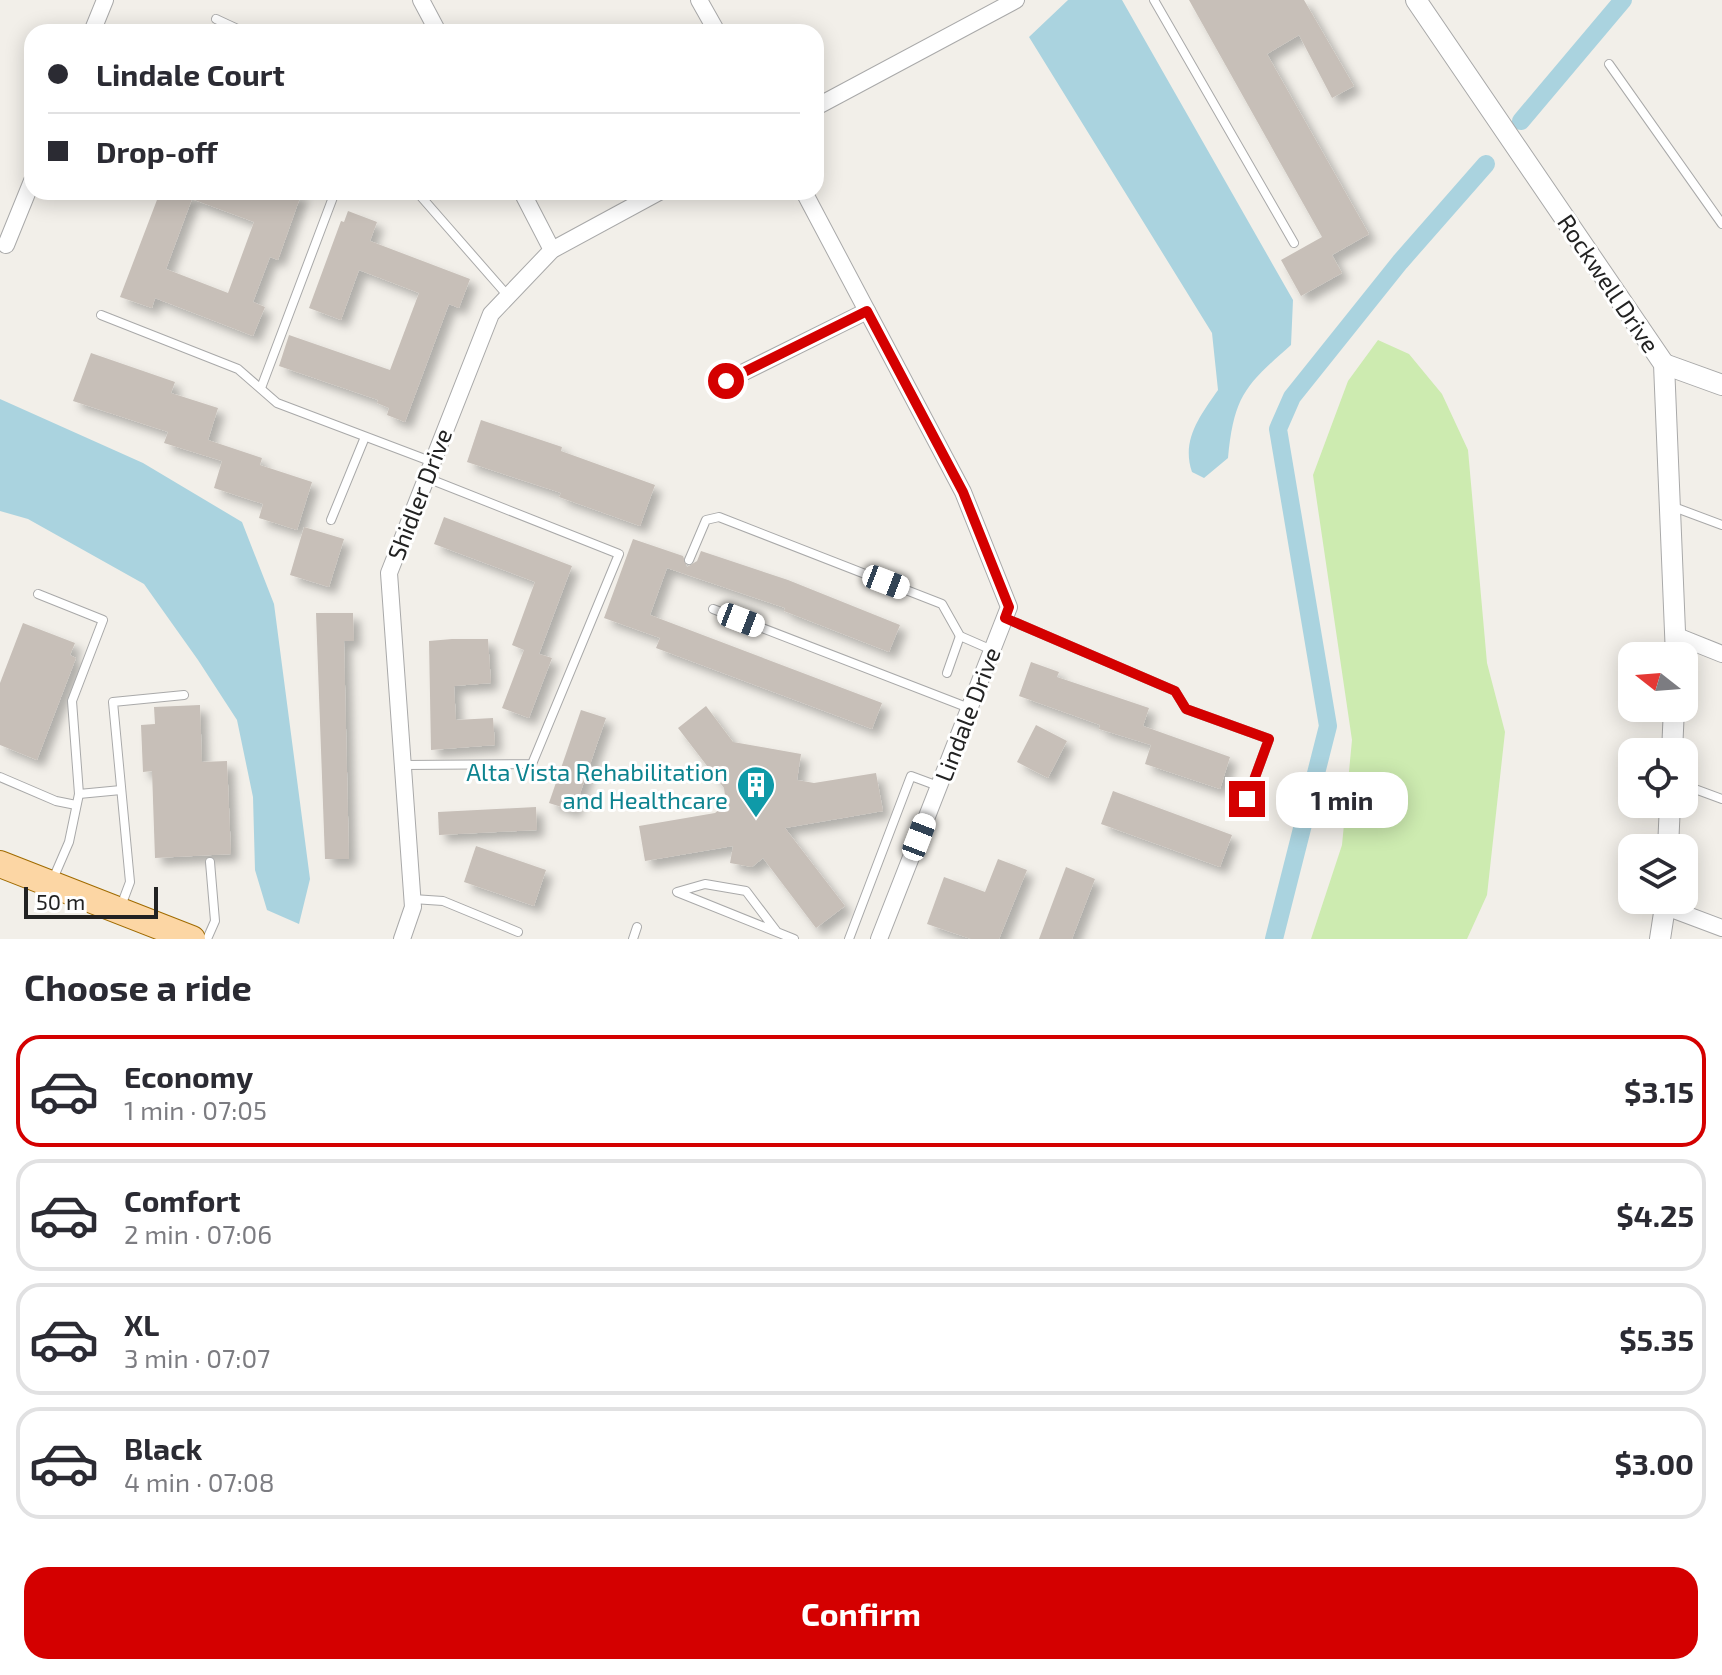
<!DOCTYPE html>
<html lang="en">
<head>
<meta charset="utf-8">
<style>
  :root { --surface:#fff; --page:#f2f2f3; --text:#2b2b33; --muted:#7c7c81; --line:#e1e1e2; --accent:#d40000 }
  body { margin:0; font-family:"Exo 2",sans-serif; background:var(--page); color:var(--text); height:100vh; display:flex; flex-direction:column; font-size:30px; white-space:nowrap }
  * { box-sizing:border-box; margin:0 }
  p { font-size:26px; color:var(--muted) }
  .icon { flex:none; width:44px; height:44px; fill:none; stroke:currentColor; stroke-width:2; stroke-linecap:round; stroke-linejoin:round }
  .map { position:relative; height:939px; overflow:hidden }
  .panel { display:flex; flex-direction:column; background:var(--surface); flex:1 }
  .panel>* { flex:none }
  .guide { position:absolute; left:24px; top:24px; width:800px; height:176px; border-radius:24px; box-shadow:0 4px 20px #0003; display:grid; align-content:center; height:176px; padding:0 24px; background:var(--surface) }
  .needle { width:52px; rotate:287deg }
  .controls { position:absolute; left:1618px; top:642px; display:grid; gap:16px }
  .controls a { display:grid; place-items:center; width:80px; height:80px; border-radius:16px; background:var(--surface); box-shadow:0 4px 20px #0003; font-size:40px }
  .scale { position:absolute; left:24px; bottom:20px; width:134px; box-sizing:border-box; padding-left:8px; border:4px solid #222; border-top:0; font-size:22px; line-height:28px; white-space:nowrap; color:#222; -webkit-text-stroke:6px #fff; paint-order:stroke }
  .end { position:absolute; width:36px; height:36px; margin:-18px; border:10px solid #d40000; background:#fff; box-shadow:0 0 0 4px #fff }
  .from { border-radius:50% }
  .bubble { position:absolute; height:56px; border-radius:24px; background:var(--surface); box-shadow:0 4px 20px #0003; font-size:26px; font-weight:700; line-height:56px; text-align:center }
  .car { position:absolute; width:24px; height:48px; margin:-24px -12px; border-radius:10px; box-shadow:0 0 6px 2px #0007; background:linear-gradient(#fff 24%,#345 0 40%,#fff 0 76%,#345 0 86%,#fff 0) }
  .guide b { display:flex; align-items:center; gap:28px; height:76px; font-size:30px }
  .guide b+b { border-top:2px solid var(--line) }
  .guide i { width:20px; height:20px; background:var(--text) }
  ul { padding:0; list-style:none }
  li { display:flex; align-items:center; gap:24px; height:112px; margin:0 16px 12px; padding:0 8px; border:4px solid var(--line); border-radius:24px }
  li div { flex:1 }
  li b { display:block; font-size:30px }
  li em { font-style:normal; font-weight:700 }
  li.selected { border-color:var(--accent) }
  li>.icon { width:72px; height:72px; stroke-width:1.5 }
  h2 { padding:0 24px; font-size:36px; line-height:96px }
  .button { display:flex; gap:16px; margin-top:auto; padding:16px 24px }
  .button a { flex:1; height:92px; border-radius:24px; background:var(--accent); color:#fff; font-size:32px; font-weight:700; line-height:92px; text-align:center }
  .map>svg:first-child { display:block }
</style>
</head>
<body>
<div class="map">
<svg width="1722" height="939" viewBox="0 0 1722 939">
  <defs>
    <filter id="shadow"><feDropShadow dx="7" dy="7" stdDeviation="4" flood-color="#0004"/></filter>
  </defs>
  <rect width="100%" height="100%" fill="#f2efe9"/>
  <path fill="#cdebb0" d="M1378,340l31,14 33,40 26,56 19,213 18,69 -18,163 -20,44h-156l31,-94 10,-105 -39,-265 35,-94z"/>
  <g fill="#aad3df">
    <path d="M1068,0h54l171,300 -2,45c-45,40 -57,50 -63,113l-24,20 -12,-6c-11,-32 8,-56 26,-82l-6,-57 -183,-296z"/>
    <path d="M0,399l143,64 99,59 32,82 36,275 -11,45 -32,-14 -12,-40 -2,-73 -16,-77 -39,-60 -54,-76 -116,-65 -28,-8z"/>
  </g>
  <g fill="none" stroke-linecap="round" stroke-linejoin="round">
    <g stroke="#aad3df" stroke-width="18">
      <path d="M1521,121l102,-121"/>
      <path d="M1274,939l54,-213 -50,-297 14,-32 108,-135 86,-98"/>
    </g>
  </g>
  <g fill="#c7bfb8" fill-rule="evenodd" filter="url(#shadow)">
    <path d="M1189,0h115l50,86 -22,12 -33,-63 -32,19 102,180 -37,21 10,18 -41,23 -20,-36 41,-23z"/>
    <path d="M160,192h142l-24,68 -8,-3 -17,45 12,5 -12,29 -98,-38 -3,10 -32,-11zM192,199l62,23 -26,71 -62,-24z"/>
    <path d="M348,211l29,11 -7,19 100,38 -11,29 -10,-4 -44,118 -18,-7 2,-7 -12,-5 1,-3 -99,-34 10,-31 101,35 29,-77 -60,-23 -18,50 -32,-12 32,-87 3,1z"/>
    <path d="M91,353l84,29 -4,11 47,15 -10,32 54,18 -2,7 52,17 -15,48 -38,-12 4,-14 -49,-16 8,-27 -58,-18 4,-11 -95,-31z"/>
    <path d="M481,420l81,27 -1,4 94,34 -15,41 -81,-29 2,-4 -94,-31z"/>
    <path d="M444,517l128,49 -33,88 13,4 -23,60 -27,-10 22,-58 -12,-5 23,-63 -101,-38z"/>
    <path d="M304,527l40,12 -15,48 -39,-12z"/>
    <path d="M633,539l50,17 4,11 10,-6 4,-10 87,29 112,45 -11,27 -105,-41 1,-3 -118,-40 -17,47 232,88 -10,26 -216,-81 4,-10 -56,-20z"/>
    <path d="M316,613h37l1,28h-10l5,218h-24z"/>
    <path d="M23,623l52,20 -5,12 6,3 -39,102 -37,-15v-62z"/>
    <path d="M452,639h36l3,44 -37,3 2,34 37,-2 2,27 -64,5 -2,-109z"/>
    <path d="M1031,662l28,10 -2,5 92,31 -6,18 87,31 -10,32 -75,-25 6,-19 -52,-16 1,-4 -81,-29z"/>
    <path d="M200,705l2,57 25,-1 4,93 -76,4 -3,-87 -9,1 -2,-47 14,-1 -1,-17z"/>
    <path d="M706,706l27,36 68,12 -4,26 17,3 62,-10 7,38 -98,17 60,78 -29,22 -53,-70 -11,9 -22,-4 3,-17 -88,15 -6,-35 76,-13 11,-9 -2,-16 -46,-60z"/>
    <path d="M581,710l25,8 -32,93 -25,-8z"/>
    <path d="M1036,725l31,16 -19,37 -31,-16z"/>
    <path d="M1113,791l119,44 -12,32 -119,-43z"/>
    <path d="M536,807l1,23 -98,5 -1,-23z"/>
    <path d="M476,846l70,24 -12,36 -70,-24z"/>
    <path d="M998,859l29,11 -28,69h-28l-44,-15 17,-47 41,15z"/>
    <path d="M1066,867l29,12 -23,60h-33z"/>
  </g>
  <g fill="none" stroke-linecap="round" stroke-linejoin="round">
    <defs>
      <g id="service">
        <path d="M1154,0l140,243"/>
        <path d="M216,19l28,13"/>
        <path d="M1609,64l113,160"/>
        <path d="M417,192l91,104"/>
        <path d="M101,315l137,54 39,34 153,58"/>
        <path d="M261,388l74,-196"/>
        <path d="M1671,506l51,19"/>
        <path d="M331,520l34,-83"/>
        <path d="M689,560l17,-40 13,-3 223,87 18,32 32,14"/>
        <path d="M38,594l65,26 -31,81 7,93 -10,48 -16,37"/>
        <path d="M713,609l256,99"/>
        <path d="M1005,618l170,73 11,18 83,30 -22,60"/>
        <path d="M947,673l13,-37"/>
        <path d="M403,765l129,-1 87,-210 -192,-76"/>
        <path d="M0,777l56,24 20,4"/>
        <path d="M1684,785l38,14"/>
        <path d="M79,794l42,-4"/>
        <path d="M413,899l30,2 75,31"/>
        <path d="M121,906l9,-24 -17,-180 71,-7"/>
        <path d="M777,932l-31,-41 -41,-7 -28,8 117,47"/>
        <path d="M207,939l8,-18 -5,-59"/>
        <path d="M633,939l4,-12"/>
        <path d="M849,939l62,-163 27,10"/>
      </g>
      <g id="minor">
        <path d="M421,0l17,32"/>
        <path d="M699,0l18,32"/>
        <path d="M92,32l13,-32"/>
        <path d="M816,107l200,-107"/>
        <path d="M522,192l30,58"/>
        <path d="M804,192l159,300 46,115 -130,332"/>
        <path d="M6,245l26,-64"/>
        <path d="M726,381l141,-70"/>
        <path d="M1677,636l45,18"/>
        <path d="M1666,907l56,21"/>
        <path d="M402,939l11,-32 -24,-334 102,-259 61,-64 107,-58"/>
      </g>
      <g id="tertiary">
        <path d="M1416,0l248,364 12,292"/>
        <path d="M1664,364l58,21"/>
        <path d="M1672,752l2,-44"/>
        <path d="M1668,848l2,-44"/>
        <path d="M1660,939l6,-39"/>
      </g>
      <path id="primary" d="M0,864l192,75"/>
    </defs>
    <use href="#service" stroke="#a9a9a9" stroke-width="10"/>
    <use href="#minor" stroke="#a9a9a9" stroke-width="18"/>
    <use href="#tertiary" stroke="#a9a9a9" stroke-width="22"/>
    <use href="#primary" stroke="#a06b00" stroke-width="28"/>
    <use href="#service" stroke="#fff" stroke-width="8"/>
    <use href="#minor" stroke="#fff" stroke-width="16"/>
    <use href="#tertiary" stroke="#fff" stroke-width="20"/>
    <use href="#primary" stroke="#fcd6a4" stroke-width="26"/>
  </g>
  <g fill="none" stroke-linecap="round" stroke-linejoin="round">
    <path stroke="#d40000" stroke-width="10" d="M726,381l141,-70 96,181 46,115 -4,11 170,73 11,18 83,30 -22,60"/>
  </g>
  <defs>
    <symbol id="building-pin" viewBox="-11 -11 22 30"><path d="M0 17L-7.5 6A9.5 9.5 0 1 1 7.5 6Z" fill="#0f9aa8" stroke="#fff"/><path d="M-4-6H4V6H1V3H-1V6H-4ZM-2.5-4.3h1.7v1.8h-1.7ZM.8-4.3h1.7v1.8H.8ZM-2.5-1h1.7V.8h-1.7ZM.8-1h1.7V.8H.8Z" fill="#fff"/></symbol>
  </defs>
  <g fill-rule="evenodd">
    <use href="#building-pin" x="734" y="763" width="44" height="60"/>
  </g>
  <g text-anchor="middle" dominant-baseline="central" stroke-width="6" stroke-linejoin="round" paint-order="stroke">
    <g font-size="24" fill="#222" stroke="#fff">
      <text transform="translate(1609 283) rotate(56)">Rockwell Drive</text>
      <text transform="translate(419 494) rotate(-69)">Shidler Drive</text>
      <text transform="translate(967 714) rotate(-69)">Lindale Drive</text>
    </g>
    <g font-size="24" fill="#0d838f" stroke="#fff" text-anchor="end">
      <text x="728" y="771">Alta Vista Rehabilitation<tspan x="728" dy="28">and Healthcare</tspan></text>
    </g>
  </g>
</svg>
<div class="controls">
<a><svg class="needle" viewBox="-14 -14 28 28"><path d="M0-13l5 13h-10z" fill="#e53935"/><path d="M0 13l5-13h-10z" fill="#7c7c81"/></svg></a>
<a><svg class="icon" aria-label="locate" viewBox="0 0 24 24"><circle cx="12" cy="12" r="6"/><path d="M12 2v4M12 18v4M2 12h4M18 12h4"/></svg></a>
<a><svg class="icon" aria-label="layers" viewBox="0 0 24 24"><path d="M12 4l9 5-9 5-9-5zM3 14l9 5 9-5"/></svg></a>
</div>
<div class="scale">50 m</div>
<i class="end from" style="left:726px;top:381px"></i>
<i class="end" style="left:1247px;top:799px"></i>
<div class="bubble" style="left:1276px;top:772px;width:132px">1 min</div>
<i class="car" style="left:886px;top:582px;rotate:111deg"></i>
<i class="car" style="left:741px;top:620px;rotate:111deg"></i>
<i class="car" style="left:919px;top:837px;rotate:21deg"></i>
<div class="guide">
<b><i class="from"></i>Lindale Court</b>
<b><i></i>Drop-off</b>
</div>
</div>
<section class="panel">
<h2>Choose a ride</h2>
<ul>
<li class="selected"><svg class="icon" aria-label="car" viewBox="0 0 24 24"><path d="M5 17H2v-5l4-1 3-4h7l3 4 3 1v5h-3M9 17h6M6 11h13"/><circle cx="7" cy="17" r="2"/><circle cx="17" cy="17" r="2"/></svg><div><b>Economy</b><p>1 min · 07:05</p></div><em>$3.15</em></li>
<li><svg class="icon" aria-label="car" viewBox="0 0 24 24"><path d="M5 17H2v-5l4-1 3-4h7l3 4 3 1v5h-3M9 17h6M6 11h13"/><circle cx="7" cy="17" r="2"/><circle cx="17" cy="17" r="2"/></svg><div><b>Comfort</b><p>2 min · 07:06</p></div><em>$4.25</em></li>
<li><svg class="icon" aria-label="car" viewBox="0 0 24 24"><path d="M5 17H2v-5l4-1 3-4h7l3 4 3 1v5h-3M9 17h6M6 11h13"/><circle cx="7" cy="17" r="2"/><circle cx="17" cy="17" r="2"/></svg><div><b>XL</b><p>3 min · 07:07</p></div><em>$5.35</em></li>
<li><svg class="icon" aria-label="car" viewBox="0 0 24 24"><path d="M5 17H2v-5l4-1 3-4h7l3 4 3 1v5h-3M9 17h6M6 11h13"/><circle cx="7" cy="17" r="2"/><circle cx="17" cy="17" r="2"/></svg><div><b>Black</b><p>4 min · 07:08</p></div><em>$3.00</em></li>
</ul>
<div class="button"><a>Confirm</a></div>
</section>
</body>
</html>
